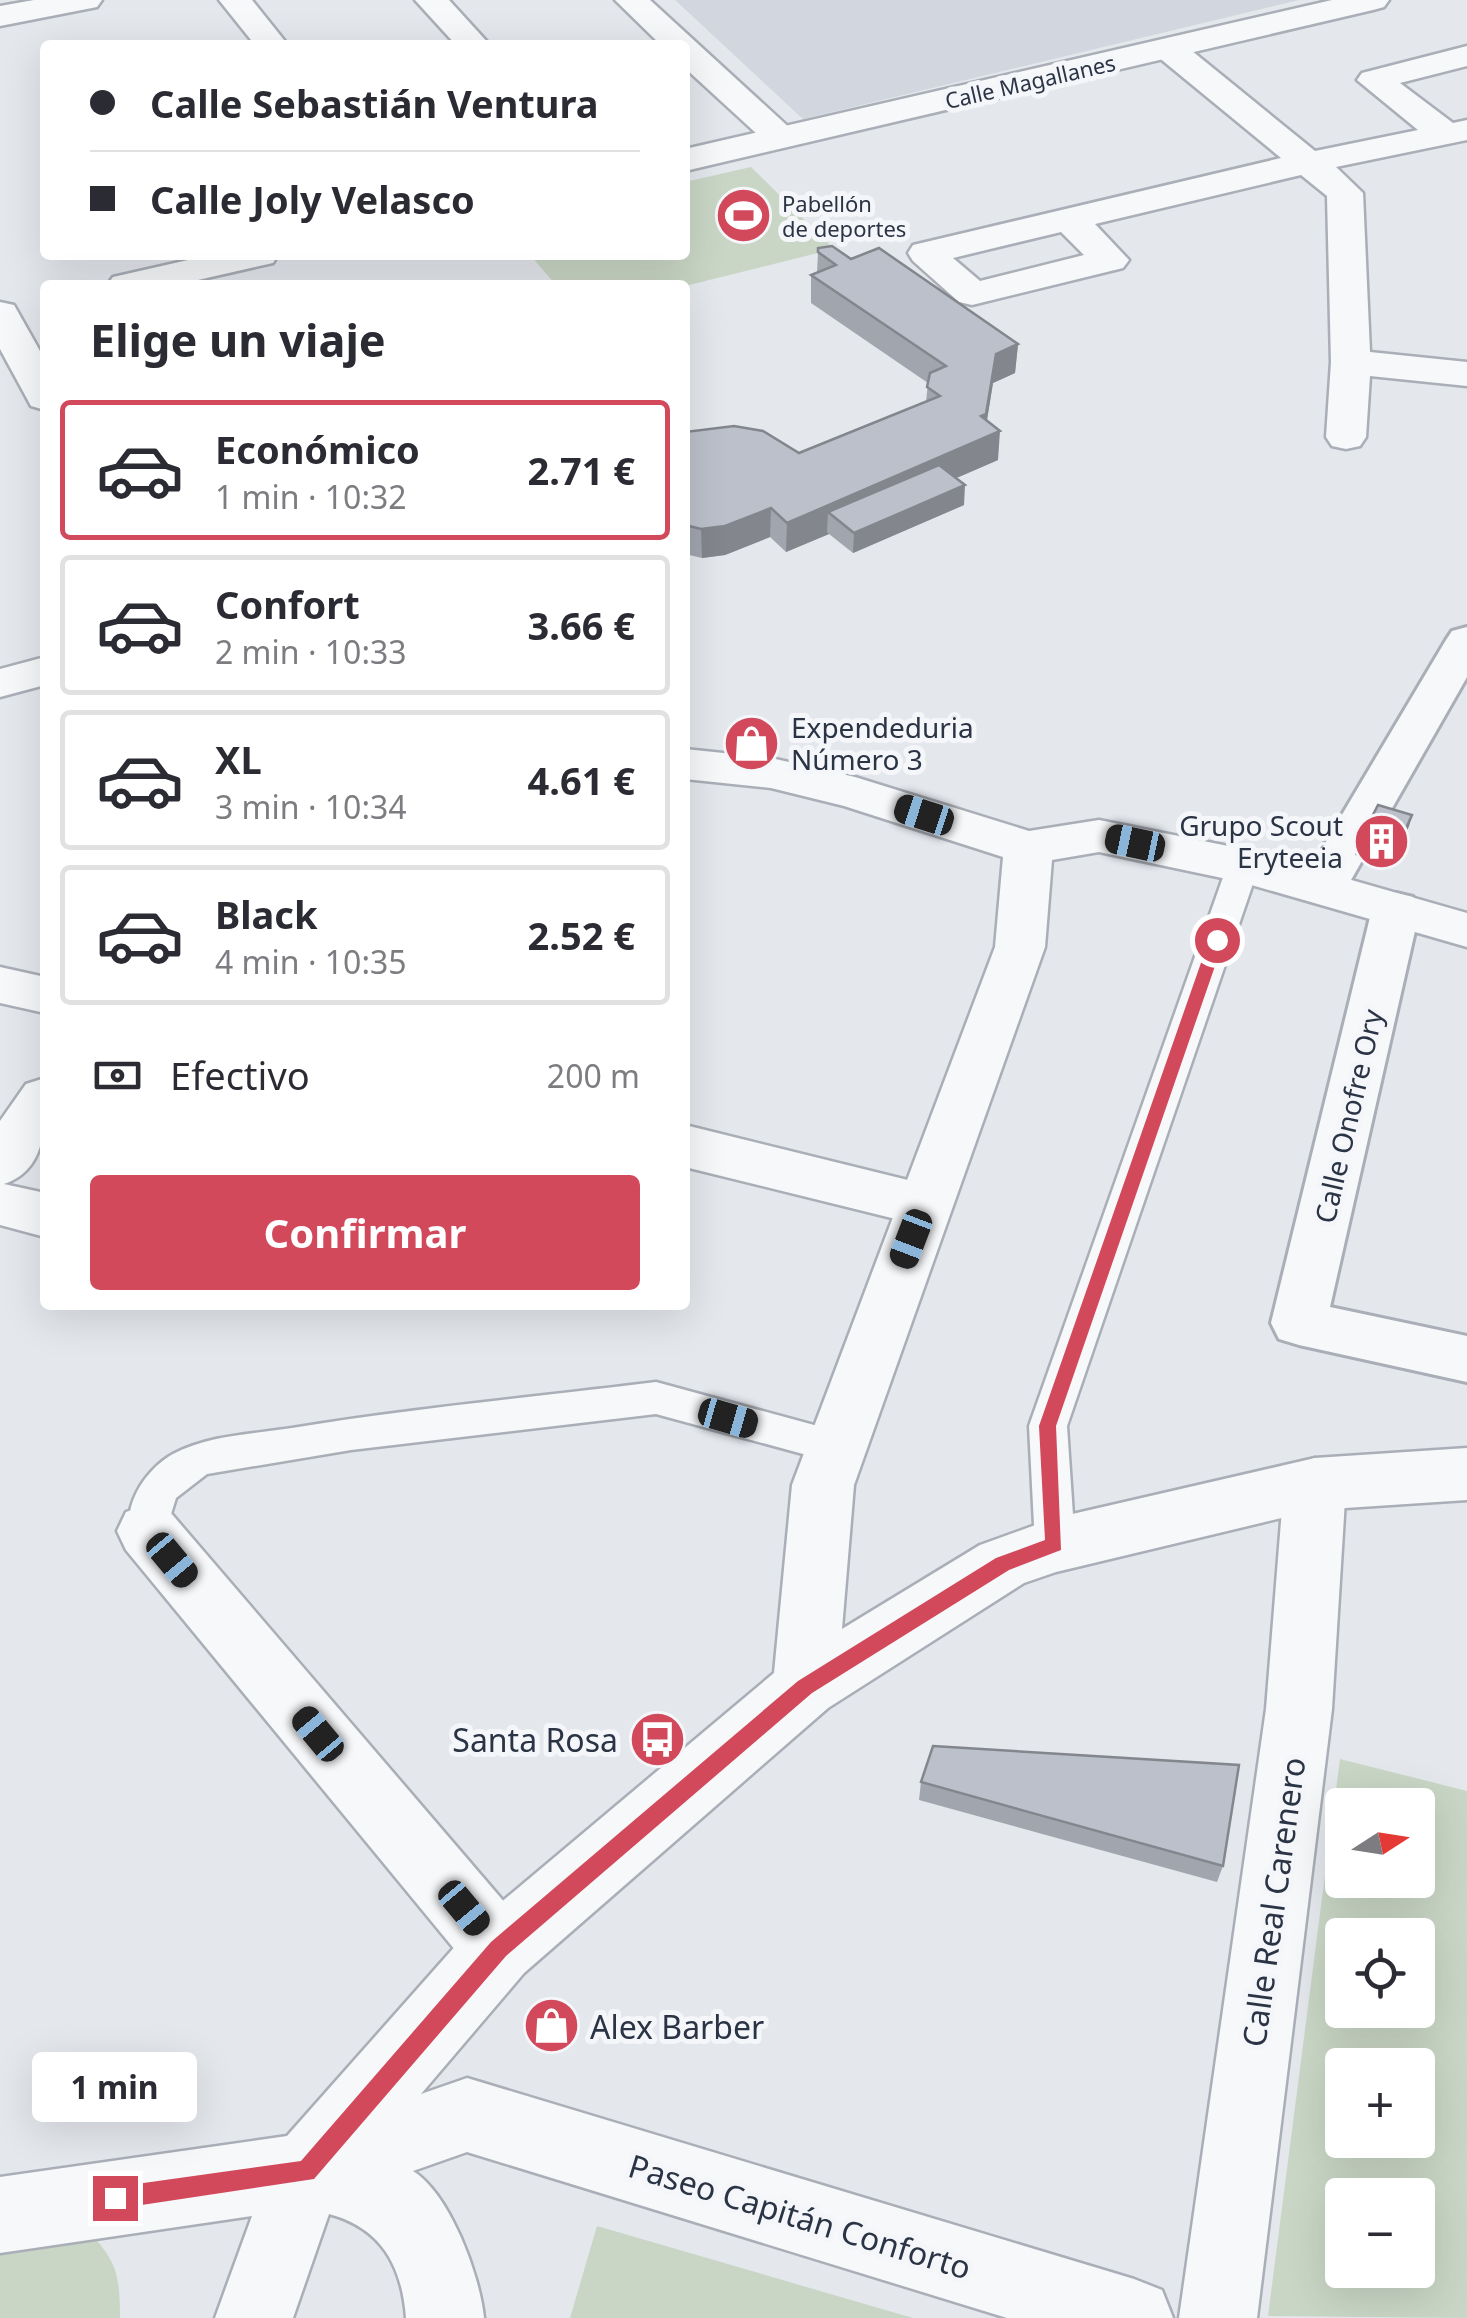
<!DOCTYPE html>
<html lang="es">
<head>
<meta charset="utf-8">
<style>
  :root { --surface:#fff; --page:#f7f7f7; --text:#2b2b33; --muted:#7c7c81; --line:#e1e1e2; --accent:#d1495b }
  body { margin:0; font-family:"Noto Sans",sans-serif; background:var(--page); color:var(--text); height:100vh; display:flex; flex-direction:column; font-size:38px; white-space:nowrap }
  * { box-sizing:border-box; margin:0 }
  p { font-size:32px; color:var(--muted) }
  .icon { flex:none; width:55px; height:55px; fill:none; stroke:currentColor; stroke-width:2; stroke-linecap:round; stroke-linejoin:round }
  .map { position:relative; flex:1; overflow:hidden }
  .drawer { position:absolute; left:40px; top:280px; width:650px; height:1030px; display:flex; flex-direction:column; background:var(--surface); border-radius:10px; box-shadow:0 10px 40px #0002 }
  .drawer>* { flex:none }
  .guide { position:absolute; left:40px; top:40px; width:650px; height:220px; border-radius:10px; box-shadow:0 10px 40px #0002; display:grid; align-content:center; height:220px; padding:0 50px; background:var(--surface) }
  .needle { width:65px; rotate:78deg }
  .fabs { position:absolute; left:1325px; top:1788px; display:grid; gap:20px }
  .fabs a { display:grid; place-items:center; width:110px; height:110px; border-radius:10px; background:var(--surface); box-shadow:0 10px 40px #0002; font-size:50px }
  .end { position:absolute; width:45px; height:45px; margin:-22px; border:12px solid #d1495b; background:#fff; box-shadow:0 0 0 5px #fff }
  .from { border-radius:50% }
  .bubble { position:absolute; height:70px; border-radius:10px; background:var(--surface); box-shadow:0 10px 40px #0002; font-size:32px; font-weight:700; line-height:70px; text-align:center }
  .car { position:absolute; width:30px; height:60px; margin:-30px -15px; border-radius:12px; box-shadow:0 0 8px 2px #0007; background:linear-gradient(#222 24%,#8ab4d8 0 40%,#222 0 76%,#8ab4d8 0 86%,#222 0) }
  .guide b { display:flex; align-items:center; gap:35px; height:95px; font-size:38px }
  .guide b+b { border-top:2px solid var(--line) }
  .guide i { width:25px; height:25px; background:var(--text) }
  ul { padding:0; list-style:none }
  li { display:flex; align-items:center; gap:30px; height:140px; margin:0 20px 15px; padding:0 30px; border:5px solid var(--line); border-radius:10px }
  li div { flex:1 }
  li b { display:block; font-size:38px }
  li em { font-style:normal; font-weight:700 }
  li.active { border-color:var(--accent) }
  li>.icon { width:90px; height:90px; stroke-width:1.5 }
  h2 { padding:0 50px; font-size:45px; line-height:120px }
  .pay { display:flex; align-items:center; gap:25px; height:110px; padding:0 50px; font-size:38px }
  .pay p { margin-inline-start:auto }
  .action { display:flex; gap:20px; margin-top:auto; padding:20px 50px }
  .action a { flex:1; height:115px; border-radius:10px; background:var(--accent); color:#fff; font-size:40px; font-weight:700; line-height:115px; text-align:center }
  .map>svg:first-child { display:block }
</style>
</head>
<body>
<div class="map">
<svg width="1467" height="2318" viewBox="0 0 1467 2318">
  <rect width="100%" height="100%" fill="#e4e7ec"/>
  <path fill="#d2d6de" d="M675,0h624l-496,119z"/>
  <g fill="#c9d6c5" fill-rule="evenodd">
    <path d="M751,167l83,82 -149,37 -129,-1 -26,-30h155v-73z"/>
    <path d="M1340,1759l127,32v527l-199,-2zM1342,1805h76v75h-76zM1342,1935h76v75h-76zM1342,2065h76v75h-76zM1342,2195h76v75h-76z"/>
    <path d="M83,2226c33,33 37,46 37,92h-120v-79z"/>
    <path d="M597,2226l316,92h-343z"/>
  </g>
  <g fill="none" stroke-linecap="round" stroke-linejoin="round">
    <defs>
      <g id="service">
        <path d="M1243,855l11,4 5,7 -192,560 8,119 -6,12 -14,5 -14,-5 -6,-12 -6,-119 198,-560 5,-7z"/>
        <path d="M656,1382l180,49 14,5 5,11 -5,11 -14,5 -180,-49 -305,36 -144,24 -31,24 -14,45 -14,5 -14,-5c-16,-32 10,-73 39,-89 35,-19 80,-20 119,-26 121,-20 243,-31 364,-46z"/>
      </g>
      <g id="pedestrian">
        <path d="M1467,627v50l-120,210 -7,11 -17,5 -17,-5 -7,-11 147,-247 6,-9z"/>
        <path d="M1396,893l17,4 7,12 -90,398 137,29v46l-168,-37 -20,-6 -8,-16 101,-414 7,-12z"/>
      </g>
      <g id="minor">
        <path d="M34,0h68l-5,7 -97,19v-20z"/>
        <path d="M219,0h33l36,45h-33z"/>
        <path d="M415,0h34l41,45h-34z"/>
        <path d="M615,0h35l143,131 5,7 -5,7 -12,3 -12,-3 -84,-77v-23h-24z"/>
        <path d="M1169,39l12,3 134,109 103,-21 -61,-50 5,-7 105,-27v20l-67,17 53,40 14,-3v20l-131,27 27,26 7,159 97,10v24l-97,-10 -4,61 -6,9 -14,3 -14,-3 -6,-9 5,-75 -4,-166 -26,-21 -206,49 34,36 -6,8 -151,37 -13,-3 -46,-41 -5,-8 5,-8 368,-87 -124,-102 -4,-7 4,-7zM1061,232l23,23 -104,26 -27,-23z"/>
        <path d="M45,657v28l-45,12v-28z"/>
        <path d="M0,967l45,10v36l-45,-10z"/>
        <path d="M45,1078c0,39 5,91 -41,106l41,9v44l-45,-12v-104l26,-37z"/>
        <path d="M685,1125l239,59 20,6 8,15 -8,15 -20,6 -239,-59z"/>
        <path d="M1315,1458l22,8 9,18 -14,225 -75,609h-78l87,-609 18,-225 9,-18z"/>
        <path d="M148,1504l22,8 354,413 10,24 -10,24 -25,10 -25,-10 -348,-423 -9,-19 9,-19z"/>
      </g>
      <g id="tertiary">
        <path d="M1332,0h57l-5,7 -11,3 -688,161v-22z"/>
        <path d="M210,255h68l-5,8 -97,22h-69l6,-8z"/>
        <path d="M0,302l14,3 31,55v50l-14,-4 -31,-57z"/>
        <path d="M685,749l86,9 84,19 174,54 70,-11 144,29 224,64v34l-226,-65 -142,-30 -47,8 -7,87 -191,538 -12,144 138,-84 75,-27 260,-60 152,-10v52l-152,10 -259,62 -32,11 -196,125 -304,265 -103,121 46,-16 667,201 28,11 11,28h-166l-540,-166 -54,19c37,23 67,105 71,147h-78c-4,-53 -25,-90 -77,-104l-36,104h-78l37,-102 -252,37v-76l287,-41 187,-211 300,-252 18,-188 203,-538 8,-90 -159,-51 -73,-18 -86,-9z"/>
      </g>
    </defs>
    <use href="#service" stroke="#a9aeb7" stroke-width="5"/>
    <use href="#pedestrian" stroke="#a9aeb7" stroke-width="6"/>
    <use href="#minor" stroke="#a9aeb7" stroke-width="5"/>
    <use href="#tertiary" stroke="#a9aeb7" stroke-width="5"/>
    <use href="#service" fill="#f7f8fa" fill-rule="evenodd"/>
    <use href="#pedestrian" fill="#f7f8fa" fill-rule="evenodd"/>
    <use href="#minor" fill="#f7f8fa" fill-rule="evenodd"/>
    <use href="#tertiary" fill="#f7f8fa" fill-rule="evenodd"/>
  </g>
  <g fill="#a1a5ae">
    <path d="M818,252l33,7 167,85 -3,29 -22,10 -6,37 11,40 -42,18 8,27 -111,48 -24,-19 -43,18 -16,-15 -45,18 -23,3 -17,-4v-122l114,21 127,-51 2,-19 -117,-80v-28l6,-2z"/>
    <path d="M1412,815l-3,11 -18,39 -36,-10 3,-11z"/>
    <path d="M921,1782l302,84 -6,16 -298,-82z"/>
  </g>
  <g fill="#83868d">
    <path d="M1018,344l-3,29 -22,10 -9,55 16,-7 -2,29 -152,66 -18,-14 -1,20 2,2 -43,18 1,-29 209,-169z"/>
    <path d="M965,485l-1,20 -111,48 1,-20z"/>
    <path d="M771,508l-1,29 -45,18 -23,3 -1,-29z"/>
    <path d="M1412,815l-3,11 -18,39 3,-10z"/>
  </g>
  <g fill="#bbc0ca" stroke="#83868d" stroke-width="2.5">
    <path d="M832,246l19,13 28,-11 139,96 -22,10 -10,60 -5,2 19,15 -213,92 -16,-15 -46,18 -24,3 -16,-4v-93l49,-6 29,5 36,22 141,-57 -13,-9 3,-14 16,-7 -135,-91 25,-10 -18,-13v-4z"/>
    <path d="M939,465l26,20 -111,48 -26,-21z"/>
    <path d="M1378,805l34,10 -18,40 -36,-11z"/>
    <path d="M933,1746l306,19 -16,101 -302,-84z"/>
  </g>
  <path fill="#d1495b" d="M1217,935l7,5 -168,486 5,124 -52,20 -197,123 -306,263 -192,223 -199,30 -8,-3 -3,-8 3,-8 8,-3 186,-26 190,-219 307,-261 198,-123 49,-18 -6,-114 170,-486z"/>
  <defs>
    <symbol id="stadium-disc" viewBox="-11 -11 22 22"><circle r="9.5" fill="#d1495b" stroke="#f4f6f9"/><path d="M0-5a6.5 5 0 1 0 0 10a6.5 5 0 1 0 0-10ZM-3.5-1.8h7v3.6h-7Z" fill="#fff"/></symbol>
    <symbol id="shop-disc" viewBox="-11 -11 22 22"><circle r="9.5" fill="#d1495b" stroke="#f4f6f9"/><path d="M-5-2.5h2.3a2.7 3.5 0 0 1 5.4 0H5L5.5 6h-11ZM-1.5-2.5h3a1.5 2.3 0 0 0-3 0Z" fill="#fff"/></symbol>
    <symbol id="building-disc" viewBox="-11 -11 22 22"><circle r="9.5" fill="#d1495b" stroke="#f4f6f9"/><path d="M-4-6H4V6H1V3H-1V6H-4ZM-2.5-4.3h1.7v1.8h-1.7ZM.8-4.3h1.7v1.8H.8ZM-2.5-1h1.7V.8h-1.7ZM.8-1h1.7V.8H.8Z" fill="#fff"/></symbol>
    <symbol id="bus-disc" viewBox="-11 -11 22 22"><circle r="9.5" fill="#d1495b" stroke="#f4f6f9"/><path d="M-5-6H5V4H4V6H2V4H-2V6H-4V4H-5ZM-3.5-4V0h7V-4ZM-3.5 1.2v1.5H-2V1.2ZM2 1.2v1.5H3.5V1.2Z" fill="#fff"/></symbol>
  </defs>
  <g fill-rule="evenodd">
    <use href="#stadium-disc" x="712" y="184" width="63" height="63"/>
    <use href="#shop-disc" x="720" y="712" width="63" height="63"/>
    <use href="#building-disc" x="1350" y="810" width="63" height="63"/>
    <use href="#bus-disc" x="626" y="1708" width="63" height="63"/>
    <use href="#shop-disc" x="520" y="1994" width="63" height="63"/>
  </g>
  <g text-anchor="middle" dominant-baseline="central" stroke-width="10" stroke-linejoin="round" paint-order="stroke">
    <g font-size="22" fill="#2b3445" stroke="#f4f6f9">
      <text transform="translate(1030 81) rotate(-13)">Calle Magallanes</text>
    </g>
    <g font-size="22" fill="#2b3445" stroke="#f4f6f9" text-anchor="start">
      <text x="782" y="203">Pabellón<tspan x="782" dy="25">de deportes</tspan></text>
    </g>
    <g font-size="28" fill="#2b3445" stroke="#f4f6f9" text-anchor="start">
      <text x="791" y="727">Expendeduria<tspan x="791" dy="32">Número 3</tspan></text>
      <text x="1343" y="825" text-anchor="end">Grupo Scout<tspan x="1343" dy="32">Eryteeia</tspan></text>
    </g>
    <g font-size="28" fill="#2b3445" stroke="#f4f6f9">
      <text transform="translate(1348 1116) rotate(-77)">Calle Onofre Ory</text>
    </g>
    <g font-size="32" fill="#2b3445" stroke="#f4f6f9" text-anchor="end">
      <text x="618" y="1739">Santa Rosa</text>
      <text x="590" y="2026" text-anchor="start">Alex Barber</text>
    </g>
    <g font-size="32" fill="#2b3445" stroke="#f4f6f9">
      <text transform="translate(1273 1902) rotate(-82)">Calle Real Carenero</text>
      <text transform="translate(800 2216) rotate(17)">Paseo Capitán Conforto</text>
    </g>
  </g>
</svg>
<div class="fabs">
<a><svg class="needle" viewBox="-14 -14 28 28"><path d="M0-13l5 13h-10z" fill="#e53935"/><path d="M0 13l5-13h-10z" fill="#7c7c81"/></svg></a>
<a><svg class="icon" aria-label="locate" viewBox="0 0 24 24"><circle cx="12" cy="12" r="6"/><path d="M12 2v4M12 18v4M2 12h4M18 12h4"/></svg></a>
<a>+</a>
<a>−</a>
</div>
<i class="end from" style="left:1217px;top:940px"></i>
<i class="end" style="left:115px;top:2198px"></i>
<div class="bubble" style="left:32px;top:2052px;width:165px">1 min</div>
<i class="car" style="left:924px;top:815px;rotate:288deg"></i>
<i class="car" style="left:1135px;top:843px;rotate:282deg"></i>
<i class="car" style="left:911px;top:1239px;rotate:201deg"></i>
<i class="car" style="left:728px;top:1418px;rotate:106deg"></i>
<i class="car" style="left:172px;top:1560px;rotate:140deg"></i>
<i class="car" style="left:318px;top:1734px;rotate:320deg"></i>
<i class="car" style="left:464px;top:1908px;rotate:140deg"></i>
<div class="guide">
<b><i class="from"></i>Calle Sebastián Ventura</b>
<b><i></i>Calle Joly Velasco</b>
</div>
<section class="drawer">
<h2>Elige un viaje</h2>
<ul>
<li class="active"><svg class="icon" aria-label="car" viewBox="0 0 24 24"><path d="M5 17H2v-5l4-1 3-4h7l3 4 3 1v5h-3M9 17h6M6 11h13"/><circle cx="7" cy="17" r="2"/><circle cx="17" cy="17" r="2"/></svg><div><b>Económico</b><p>1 min · 10:32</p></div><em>2.71 €</em></li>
<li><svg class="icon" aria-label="car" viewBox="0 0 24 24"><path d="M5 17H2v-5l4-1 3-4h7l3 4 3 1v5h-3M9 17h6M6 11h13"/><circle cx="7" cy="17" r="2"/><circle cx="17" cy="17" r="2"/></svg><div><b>Confort</b><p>2 min · 10:33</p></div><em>3.66 €</em></li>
<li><svg class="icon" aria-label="car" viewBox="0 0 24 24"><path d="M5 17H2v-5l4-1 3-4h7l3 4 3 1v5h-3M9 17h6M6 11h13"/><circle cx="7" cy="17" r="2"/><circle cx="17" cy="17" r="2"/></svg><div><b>XL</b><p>3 min · 10:34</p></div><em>4.61 €</em></li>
<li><svg class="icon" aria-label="car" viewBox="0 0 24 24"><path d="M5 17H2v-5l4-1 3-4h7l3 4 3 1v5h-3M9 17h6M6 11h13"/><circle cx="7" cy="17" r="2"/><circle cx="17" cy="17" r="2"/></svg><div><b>Black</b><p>4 min · 10:35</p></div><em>2.52 €</em></li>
</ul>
<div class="pay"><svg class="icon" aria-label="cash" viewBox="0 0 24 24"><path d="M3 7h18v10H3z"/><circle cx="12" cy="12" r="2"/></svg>Efectivo<p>200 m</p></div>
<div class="action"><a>Confirmar</a></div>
</section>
</div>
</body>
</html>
